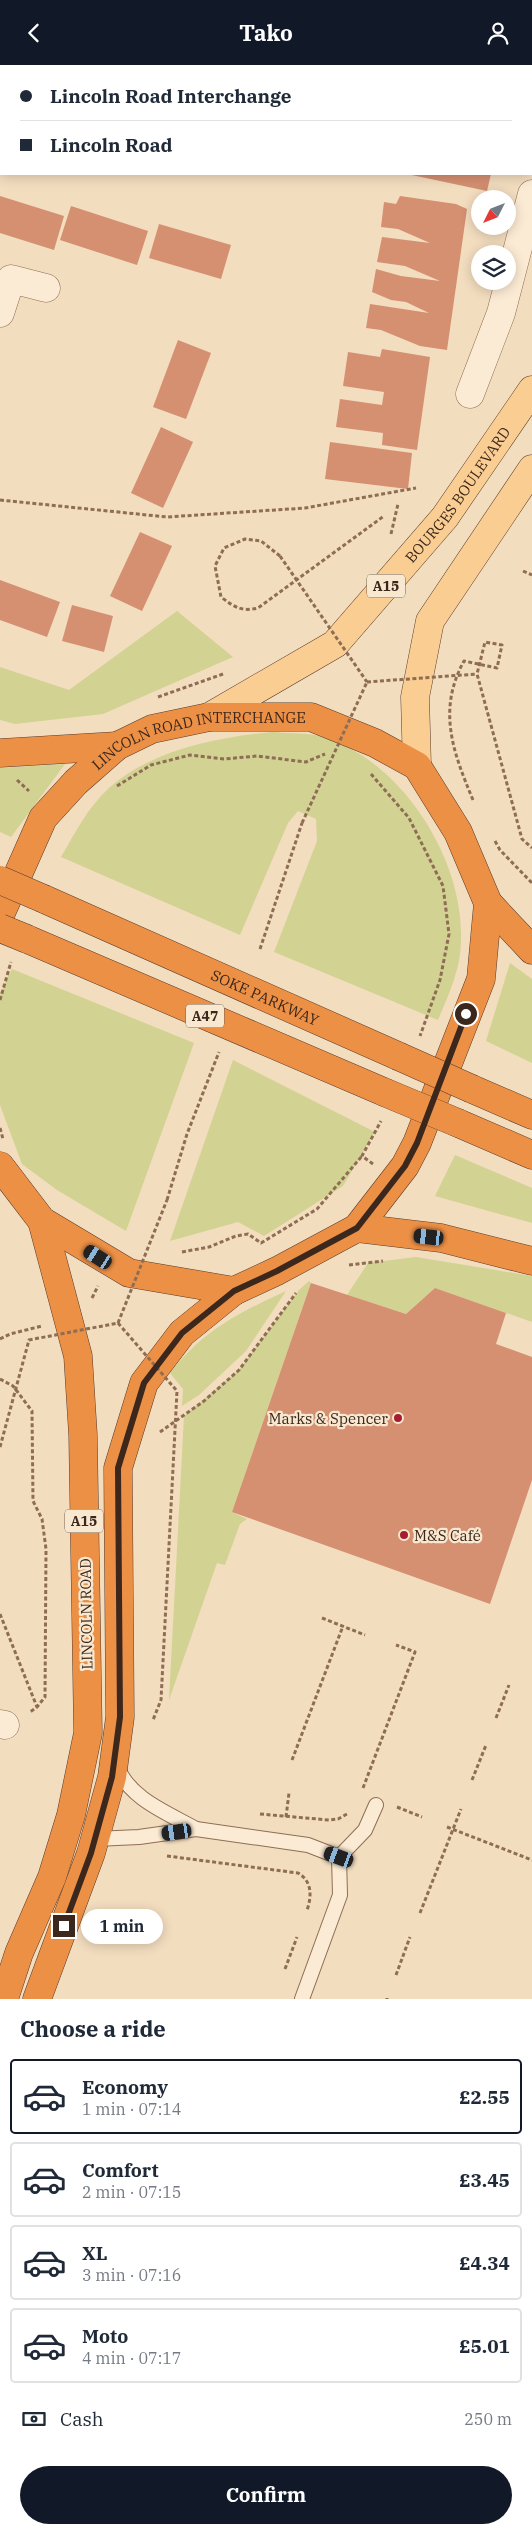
<!DOCTYPE html>
<html lang="en">
<head>
<meta charset="utf-8">
<style>
  :root { --surface:#fff; --page:#f6f6f7; --text:#1f2937; --muted:#747a83; --line:#e0e1e3; --accent:#111827 }
  body { margin:0; font-family:"IBM Plex Serif",serif; background:var(--page); color:var(--text); height:100vh; display:flex; flex-direction:column; font-size:19px; white-space:nowrap }
  * { box-sizing:border-box; margin:0 }
  p { font-size:16px; color:var(--muted) }
  .icon { flex:none; width:28px; height:28px; fill:none; stroke:currentColor; stroke-width:2; stroke-linecap:round; stroke-linejoin:round }
  .map { position:relative; height:1934px; overflow:hidden }
  .details { display:flex; flex-direction:column; background:var(--surface); flex:1 }
  .details>* { flex:none }
  .guide { position:absolute; left:0px; top:0px; width:532px; height:110px; box-shadow:0 2px 12px #0003; display:grid; align-content:center; height:110px; padding:0 20px; background:var(--surface) }
  .needle { width:32px; rotate:228deg }
  .buttons { position:absolute; left:471px; top:125px; display:grid; gap:10px }
  .buttons a { display:grid; place-items:center; width:45px; height:45px; border-radius:50%; background:var(--surface); box-shadow:0 2px 12px #0003; font-size:25px }
  .end { position:absolute; width:22px; height:22px; margin:-11px; border:6px solid #3c271c; background:#fff; box-shadow:0 0 0 2px #fff }
  .from { border-radius:50% }
  .bubble { position:absolute; height:35px; border-radius:18px; background:var(--surface); box-shadow:0 2px 12px #0003; font-size:16px; font-weight:800; line-height:35px; text-align:center }
  .car { position:absolute; width:15px; height:30px; margin:-15px -8px; border-radius:6px; box-shadow:0 0 4px 1px #0007; background:linear-gradient(#222 24%,#8ab4d8 0 40%,#222 0 76%,#8ab4d8 0 86%,#222 0) }
  .guide b { display:flex; align-items:center; gap:18px; height:48px; font-size:19px }
  .guide b+b { border-top:1px solid var(--line) }
  .guide i { width:12px; height:12px; background:var(--text) }
  ul { padding:0; list-style:none }
  li { display:flex; align-items:center; gap:15px; height:75px; margin:0 10px 8px; padding:0 10px; border:2px solid var(--line); border-radius:5px }
  li div { flex:1 }
  li b { display:block; font-size:19px }
  li em { font-style:normal; font-weight:800 }
  li.active { border-color:var(--accent) }
  li>.icon { width:45px; height:45px; stroke-width:1.5 }
  h2 { padding:0 20px; font-size:22px; line-height:60px }
  .pay { display:flex; align-items:center; gap:12px; height:55px; padding:0 20px; font-size:19px }
  .pay p { margin-inline-start:auto }
  .cta { display:flex; gap:10px; margin-top:auto; padding:10px 20px }
  .cta a { flex:1; height:58px; border-radius:30px; background:var(--accent); color:#fff; font-size:20px; font-weight:800; line-height:58px; text-align:center }
  header { display:flex; justify-content:space-between; align-items:center; height:65px; padding:0 20px; background:var(--accent); color:#fff; font-size:22px; font-weight:800 }
  .map>svg:first-child { display:block }
</style>
</head>
<body>
<header><svg class="icon" aria-label="back" viewBox="0 0 24 24"><path d="M15 5l-7 7 7 7"/></svg>Tako<svg class="icon" aria-label="person" viewBox="0 0 24 24"><circle cx="12" cy="8" r="4"/><path d="M4 21q1-7 8-7t8 7"/></svg></header>
<div class="map">
<svg width="532" height="1934" viewBox="0 0 532 1934">
  <rect width="100%" height="100%" fill="#f3ddbf"/>
  <g fill="#d2d292">
    <path d="M177,546l56,46 -130,57 -88,10 -15,-4v-53l69,23z"/>
    <path d="M273,667c16,2 37,0 53,6 77,25 138,122 135,202 0,28 -12,54 -23,80l-164,-68 43,-111 -1,-22 -18,-8 -10,12 -48,112 -179,-78c14,-24 27,-50 48,-69 42,-38 109,-51 164,-56z"/>
    <path d="M65,699l-54,73 -11,-5v-64z"/>
    <path d="M510,898l22,16v84l-46,-22z"/>
    <path d="M12,904l182,74 -68,188 -69,-41 -35,-26 -22,-59v-111z"/>
    <path d="M233,995l142,72 -32,54 -79,50 -26,-14 -68,19z"/>
    <path d="M455,1090l77,33v35l-97,-27z"/>
    <path d="M416,1192l116,19v46l-97,-34 -29,26 -59,-19 21,-32z"/>
    <path d="M309,1216l2,2 -79,229 15,7 -7,5 -15,41 -8,-2 -48,137 15,-284 55,-46 60,-80z"/>
    <path d="M286,1226l-40,60 -47,44 -17,11 1,-17 -13,-16c35,-44 67,-59 116,-82z"/>
  </g>
  <g fill="#d58f71">
    <path d="M407,109h84l-4,17z"/>
    <path d="M0,131l64,20 -10,34 -54,-17z"/>
    <path d="M400,131l56,8 11,5 -20,141 -27,-4 -39,-16 -15,-2 4,-24 59,9 -23,-11 -15,-2 -19,-8 4,-23 25,7 39,5 -35,-15 -28,-4 5,-25 48,6 -32,-14 -17,-2 3,-25 12,2z"/>
    <path d="M71,141l77,25 -11,34 -77,-25z"/>
    <path d="M159,159l72,21 -10,34 -72,-21z"/>
    <path d="M178,275l33,13 -25,66 -33,-12z"/>
    <path d="M382,284l48,8 -13,93 -35,-5 1,-12 -47,-6 4,-28 42,6 2,-13 -41,-6 5,-34 32,5z"/>
    <path d="M161,362l32,15 -30,66 -32,-15z"/>
    <path d="M330,377l82,11 -4,36 -83,-10z"/>
    <path d="M140,467l32,14 -30,65 -32,-15z"/>
    <path d="M0,515l60,22 -13,35 -47,-17z"/>
    <path d="M72,540l41,11 -9,36 -42,-11z"/>
    <path d="M311,1218l95,31 29,-26 71,25 -10,31 36,13v123l-42,124 -258,-92z"/>
  </g>
  <g fill="none" stroke-linecap="round" stroke-linejoin="round">
    <defs>
      <g id="lane">
        <path d="M196,1764l112,16 31,12"/>
        <path d="M95,1774l44,-2 57,-8c-28,-16 -67,-30 -79,-63"/>
        <path d="M302,1934l38,-104 -1,-38 26,-27 11,-25"/>
      </g>
      <g id="street">
        <path d="M0,248l11,-34 35,9"/>
        <path d="M470,329l31,-81 31,-119"/>
        <path d="M0,1659l5,1"/>
      </g>
      <g id="primary">
        <path id="s1" d="M209,652l126,-73 110,-127 87,-127"/>
        <path d="M417,701l-2,-69 15,-76 102,-152"/>
      </g>
      <g id="highway">
        <path d="M0,688l117,-7"/>
        <path id="s2" d="M44,834l354,157"/>
        <path d="M488,838l44,47"/>
        <path id="s3" d="M0,850l43,-97 33,-36 41,-36 35,-17 57,-12h102l64,26 42,23 41,66 30,71 -7,76 -64,164 -12,23 -48,62 -80,43 -43,20 -105,-18 -87,-52 -42,-55"/>
        <path d="M27,874l357,153"/>
        <path d="M472,1024l60,26"/>
        <path d="M458,1058l74,32"/>
        <path d="M357,1163l84,10 91,23"/>
        <path d="M4,1934l15,-46 33,-76 19,-62 17,-82 -5,-298 -5,-79 -36,-135"/>
        <path d="M37,1934l54,-146 21,-76 8,-60 -2,-249 26,-85 38,-50 52,-42"/>
      </g>
    </defs>
    <use href="#lane" stroke="#8e6d55" stroke-width="16"/>
    <use href="#street" stroke="#8e6d55" stroke-width="29"/>
    <use href="#primary" stroke="#5b3b2a" stroke-width="29"/>
    <use href="#highway" stroke="#5b3b2a" stroke-width="29"/>
    <g stroke="#8e6d55" stroke-width="3" stroke-dasharray="4 2.5" stroke-linecap="butt">
      <path d="M0,435l167,17 138,-9 111,-20"/>
      <path d="M391,469l7,-30"/>
      <path d="M280,491l-19,-15 -16,-2 -21,9 -9,18 6,31c13,10 21,15 37,11l126,-92"/>
      <path d="M523,506l9,4"/>
      <path d="M158,632l65,-23"/>
      <path d="M371,709l38,44 34,68 6,48 -9,46 -20,56"/>
      <path d="M17,715l12,11"/>
      <path d="M117,721l34,-21 39,-10 34,4 33,-3 49,6 19,-8"/>
      <path d="M473,735c-20,-48 -36,-90 -9,-139l33,7 5,-23 -17,-3 -8,32 45,165 10,9"/>
      <path d="M495,776l5,9 32,33"/>
      <path d="M260,884l42,-126"/>
      <path d="M0,935l11,-38"/>
      <path d="M0,1063l3,11"/>
      <path d="M373,1099l-11,-8 19,-35"/>
      <path d="M167,1135l20,-66 32,-82"/>
      <path d="M182,1187l27,-5 27,-11 12,-2 13,9 56,-34 45,-53"/>
      <path d="M349,1200l34,-4"/>
      <path d="M92,1233l6,-12"/>
      <path d="M0,1274l10,-5 32,-8"/>
      <path d="M0,1314l13,7 19,25 1,90 9,18 4,30 -1,148 -8,10 -7,5"/>
      <path d="M160,1367l44,-31 35,-31 57,-77"/>
      <path d="M0,1549l37,93"/>
      <path d="M322,1553l43,17"/>
      <path d="M496,1653l13,-33"/>
      <path d="M292,1695l51,-134"/>
      <path d="M472,1715l14,-35"/>
      <path d="M363,1723l52,-136 -19,-7"/>
      <path d="M397,1742l25,10"/>
      <path d="M260,1749l69,6 9,-1 9,-5"/>
      <path d="M286,1752l3,-24"/>
      <path d="M447,1762l85,33"/>
      <path d="M167,1791l131,17c14,8 14,23 9,37"/>
      <path d="M420,1848l41,-104"/>
      <path d="M285,1904l12,-32"/>
      <path d="M396,1910l14,-38"/>
      <path d="M387,1934v-1"/>
    </g>
    <use href="#lane" stroke="#fcebd4" stroke-width="14"/>
    <use href="#street" stroke="#fcebd4" stroke-width="28"/>
    <use href="#primary" stroke="#face93" stroke-width="28"/>
    <use href="#highway" stroke="#ec9046" stroke-width="28"/>
    <defs>
      <g id="highway-bridge">
        <path d="M0,815l44,19"/>
        <path d="M0,863l27,11"/>
        <path d="M398,991l74,33"/>
        <path d="M384,1027l74,31"/>
      </g>
    </defs>
    <use href="#highway-bridge" stroke="#5b3b2a" stroke-width="29" stroke-linecap="butt"/>
    <g stroke="#8e6d55" stroke-width="3" stroke-dasharray="4 2.5" stroke-linecap="butt">
      <path d="M280,491l87,126"/>
      <path d="M367,617l110,-8"/>
      <path d="M302,758l65,-141"/>
      <path d="M118,1258l59,68 -16,309 -8,20"/>
      <path d="M118,1258l49,-123"/>
      <path d="M0,1382l29,-107 89,-17"/>
    </g>
    <use href="#highway-bridge" stroke="#ec9046" stroke-width="28"/>
  </g>
  <g fill="none" stroke-linecap="round" stroke-linejoin="round">
    <path stroke="#3c271c" stroke-width="6" d="M64,1861l27,-73 21,-76 8,-60 -2,-249 26,-85 38,-50 52,-42 43,-20 80,-43 48,-62 12,-23 49,-129"/>
  </g>
  <g fill="#a41e2f" stroke="#f9e8d0" stroke-width="2">
    <circle cx="398" cy="1353" r="5"/>
    <circle cx="404" cy="1470" r="5"/>
  </g>
  <g text-anchor="middle" dominant-baseline="central" stroke-width="4.5" stroke-linejoin="round" paint-order="stroke">
    <g fill="#f9e8d0" stroke="#756152" stroke-width="1">
      <rect x="367" y="509.5" width="38" height="23" rx="4"/>
      <rect x="186" y="939.5" width="38" height="23" rx="4"/>
      <rect x="65" y="1444.5" width="38" height="23" rx="4"/>
    </g>
    <g font-size="14" font-weight="bold" fill="#3c271c">
      <text x="386" y="521">A15</text>
      <text x="205" y="951">A47</text>
      <text x="84" y="1456">A15</text>
    </g>
    <g font-size="15" fill="#3c271c" stroke="#f9e8d0">
      <text stroke="none"><textPath href="#s1" startOffset="339">BOURGES BOULEVARD</textPath></text>
      <text stroke="none"><textPath href="#s3" startOffset="291">LINCOLN ROAD INTERCHANGE</textPath></text>
      <text stroke="none"><textPath href="#s2" startOffset="242">SOKE PARKWAY</textPath></text>
      <text transform="translate(86 1549) rotate(-91)">LINCOLN ROAD</text>
    </g>
    <g font-size="15" fill="#3c271c" stroke="#f9e8d0" text-anchor="end">
      <text x="388" y="1353">Marks &amp; Spencer</text>
      <text x="414" y="1470" text-anchor="start">M&amp;S Café</text>
    </g>
  </g>
</svg>
<div class="buttons">
<a><svg class="needle" viewBox="-14 -14 28 28"><path d="M0-13l5 13h-10z" fill="#e53935"/><path d="M0 13l5-13h-10z" fill="#747a83"/></svg></a>
<a><svg class="icon" aria-label="layers" viewBox="0 0 24 24"><path d="M12 4l9 5-9 5-9-5zM3 14l9 5 9-5"/></svg></a>
</div>
<i class="end from" style="left:466px;top:949px"></i>
<i class="end" style="left:64px;top:1861px"></i>
<div class="bubble" style="left:81px;top:1844px;width:82px">1 min</div>
<i class="car" style="left:429px;top:1172px;rotate:276deg"></i>
<i class="car" style="left:98px;top:1192px;rotate:302deg"></i>
<i class="car" style="left:177px;top:1767px;rotate:262deg"></i>
<i class="car" style="left:339px;top:1792px;rotate:290deg"></i>
<div class="guide">
<b><i class="from"></i>Lincoln Road Interchange</b>
<b><i></i>Lincoln Road</b>
</div>
</div>
<section class="details">
<h2>Choose a ride</h2>
<ul>
<li class="active"><svg class="icon" aria-label="car" viewBox="0 0 24 24"><path d="M5 17H2v-5l4-1 3-4h7l3 4 3 1v5h-3M9 17h6M6 11h13"/><circle cx="7" cy="17" r="2"/><circle cx="17" cy="17" r="2"/></svg><div><b>Economy</b><p>1 min · 07:14</p></div><em>£2.55</em></li>
<li><svg class="icon" aria-label="car" viewBox="0 0 24 24"><path d="M5 17H2v-5l4-1 3-4h7l3 4 3 1v5h-3M9 17h6M6 11h13"/><circle cx="7" cy="17" r="2"/><circle cx="17" cy="17" r="2"/></svg><div><b>Comfort</b><p>2 min · 07:15</p></div><em>£3.45</em></li>
<li><svg class="icon" aria-label="car" viewBox="0 0 24 24"><path d="M5 17H2v-5l4-1 3-4h7l3 4 3 1v5h-3M9 17h6M6 11h13"/><circle cx="7" cy="17" r="2"/><circle cx="17" cy="17" r="2"/></svg><div><b>XL</b><p>3 min · 07:16</p></div><em>£4.34</em></li>
<li><svg class="icon" aria-label="car" viewBox="0 0 24 24"><path d="M5 17H2v-5l4-1 3-4h7l3 4 3 1v5h-3M9 17h6M6 11h13"/><circle cx="7" cy="17" r="2"/><circle cx="17" cy="17" r="2"/></svg><div><b>Moto</b><p>4 min · 07:17</p></div><em>£5.01</em></li>
</ul>
<div class="pay"><svg class="icon" aria-label="cash" viewBox="0 0 24 24"><path d="M3 7h18v10H3z"/><circle cx="12" cy="12" r="2"/></svg>Cash<p>250 m</p></div>
<div class="cta"><a>Confirm</a></div>
</section>
</body>
</html>
